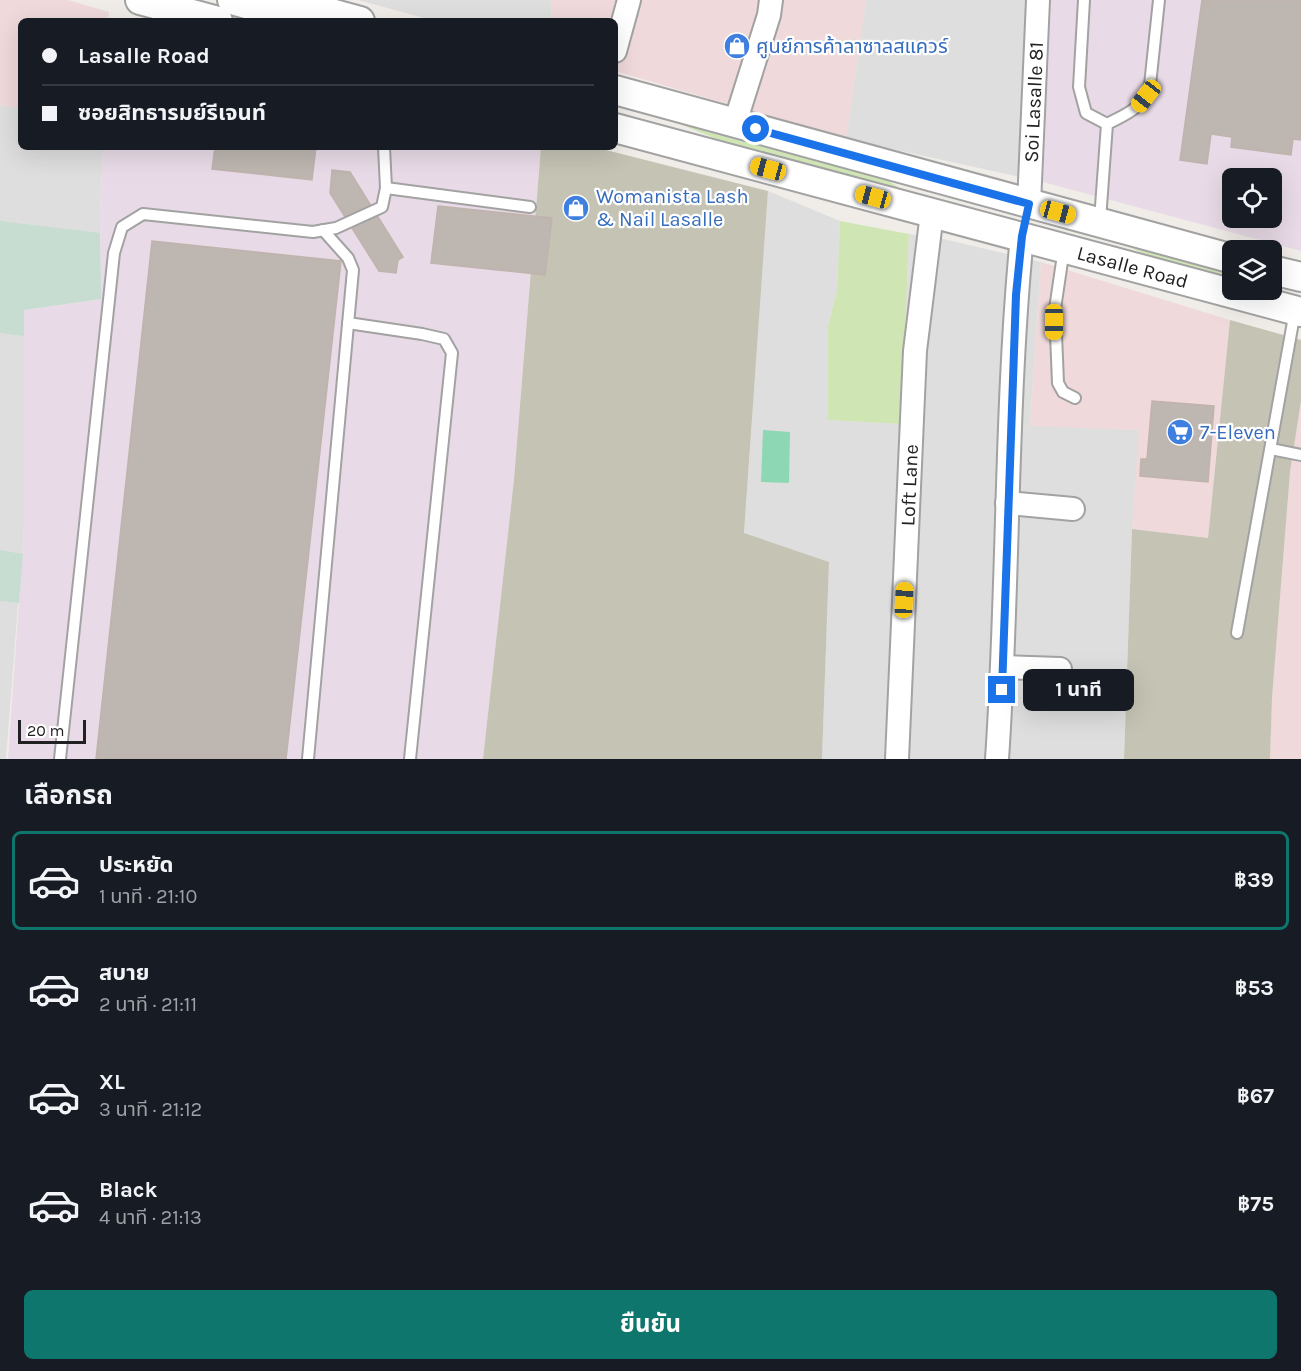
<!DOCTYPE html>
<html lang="th">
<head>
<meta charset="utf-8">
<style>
  :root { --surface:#171b24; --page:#20242c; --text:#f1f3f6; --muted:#9ea1a6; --line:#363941; --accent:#0f766e }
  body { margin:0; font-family:Karla,"Noto Sans Thai",sans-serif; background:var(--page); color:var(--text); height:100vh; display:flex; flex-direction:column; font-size:22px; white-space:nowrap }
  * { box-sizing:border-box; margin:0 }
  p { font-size:20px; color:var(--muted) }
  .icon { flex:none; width:33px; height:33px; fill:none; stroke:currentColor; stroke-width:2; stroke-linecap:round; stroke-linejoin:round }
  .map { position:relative; height:759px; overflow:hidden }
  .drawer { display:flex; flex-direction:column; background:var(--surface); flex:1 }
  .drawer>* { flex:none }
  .hud { position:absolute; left:18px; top:18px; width:600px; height:132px; border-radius:9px; box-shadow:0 6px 24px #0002; display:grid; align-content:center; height:132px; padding:0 24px; background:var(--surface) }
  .buttons { position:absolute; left:1222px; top:168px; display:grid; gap:12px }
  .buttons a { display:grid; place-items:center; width:60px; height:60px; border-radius:9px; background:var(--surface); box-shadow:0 6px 24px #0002; font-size:30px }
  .scale { position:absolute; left:18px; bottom:15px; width:68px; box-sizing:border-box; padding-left:6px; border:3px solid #212121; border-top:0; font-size:16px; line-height:21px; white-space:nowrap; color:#212121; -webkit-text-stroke:4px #fff; paint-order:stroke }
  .end { position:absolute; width:27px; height:27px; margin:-14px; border:8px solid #1a73e8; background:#fff; box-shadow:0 0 0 3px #fff }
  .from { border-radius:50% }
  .bubble { position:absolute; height:42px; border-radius:9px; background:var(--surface); box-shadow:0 6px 24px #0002; font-size:20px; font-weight:700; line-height:42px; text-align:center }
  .car { position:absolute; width:18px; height:36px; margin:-18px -9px; border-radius:8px; box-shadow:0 0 4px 2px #0007; background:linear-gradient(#f5c518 24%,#345 0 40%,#f5c518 0 76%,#345 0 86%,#f5c518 0) }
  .hud b { display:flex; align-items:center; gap:21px; height:57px; font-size:22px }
  .hud b+b { border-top:2px solid var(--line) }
  .hud i { width:15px; height:15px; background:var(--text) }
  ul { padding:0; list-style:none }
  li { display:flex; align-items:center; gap:18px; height:99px; margin:0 12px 9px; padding:0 12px; border:3px solid transparent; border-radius:9px }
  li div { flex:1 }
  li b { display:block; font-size:22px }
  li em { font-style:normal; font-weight:700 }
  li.selected { border-color:var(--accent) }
  li>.icon { width:54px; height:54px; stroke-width:1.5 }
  h2 { padding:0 24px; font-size:27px; line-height:72px }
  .primary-button { display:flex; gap:12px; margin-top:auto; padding:12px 24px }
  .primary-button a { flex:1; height:69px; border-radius:9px; background:var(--accent); color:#fff; font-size:24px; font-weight:700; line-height:69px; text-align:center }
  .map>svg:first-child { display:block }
</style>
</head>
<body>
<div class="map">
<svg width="1301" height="759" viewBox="0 0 1301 759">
  <rect width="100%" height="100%" fill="#f0ede8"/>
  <g fill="#dfdede">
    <path d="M358,0h194l-1,21h-116z"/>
    <path d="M866,0h185l-8,182 -197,-43z"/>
    <path d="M0,105l21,4v38h82l-3,67 1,85 -77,11v218l-18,231h-6z"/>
    <path d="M768,191l72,30 -3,70 -9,35 1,94 72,4 8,-190 26,3 106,25 -11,163 110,5 -8,99 -8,230h-302l7,-197 -85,-28z"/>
  </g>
  <g fill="#efd9da">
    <path d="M0,0h68l41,12 -1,9h-87v88l-21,-4z"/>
    <path d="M552,0h314l-20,139 -231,-68v-50h-64z"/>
    <path d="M1041,262l189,58 -22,218 -76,-9 7,-99 -109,-4z"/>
    <path d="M1301,401v358h-31l2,-61 18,-226z"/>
  </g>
  <g fill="#e8dbe7" fill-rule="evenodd">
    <path d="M1051,0h250v251l-258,-69zM1233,178h39v40h-39z"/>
    <path d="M103,147h438l-27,332 -31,280h-475l16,-231v-218l77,-11 -1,-85z"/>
  </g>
  <g fill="#c4c3b4">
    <path d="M541,147h53l174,44 -24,342 85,29 -7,197h-339l31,-280z"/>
    <path d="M1230,320l71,20v61l-11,71 -18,226 -2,61h-146l8,-230 76,9z"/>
  </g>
  <g fill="#cfe5b3">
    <path d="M676,119l206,57 20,14 66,20 -232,-63 -66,-27z"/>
    <path d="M840,221l69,13 -8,190 -73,-4v-94l9,-35z"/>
    <path d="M1068,225c56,15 110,35 165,51v8l-60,-16 -45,-22 -63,-16z"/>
  </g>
  <g fill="#c7ddd1">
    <path d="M0,221l100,12 1,66 -77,11v26l-24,-3z"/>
    <path d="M0,550l23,4 -4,49 -19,-2z"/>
  </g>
  <path fill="#8ed7b5" d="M763,430l27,2 -1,51 -28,-1z"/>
  <g fill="#bdb6b1" stroke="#c1b3ac" stroke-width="1.5">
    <path d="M1202,0h99v140l-8,-1 -2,16 -60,-8 1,-10 -21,-3 -4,30 -27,-4z"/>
    <path d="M215,147h101l-4,33 -100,-11z"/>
    <path d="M332,170l18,2 53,85 -5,3 -2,13 -17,-2 -49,-78z"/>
    <path d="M438,206l114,12 -7,57 -114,-12z"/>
    <path d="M152,241l189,20 -55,498h-190z"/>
    <path d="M1152,401l62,5 -6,76 -68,-6 1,-17h6z"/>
  </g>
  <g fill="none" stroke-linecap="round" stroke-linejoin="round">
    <defs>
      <g id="service">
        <path d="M1084,0l-5,87 7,26 21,11"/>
        <path d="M386,188l144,19"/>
        <path d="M1100,220l7,-96c21,-11 35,-15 43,-39l9,-85"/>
        <path d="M1064,248l-9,61 3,74 5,9 12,6"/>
        <path d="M348,323l74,11 22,5 8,14 -42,406"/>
        <path d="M1271,449l30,6"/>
        <path d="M1237,633l58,-322"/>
        <path d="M60,759l54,-506 8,-26 21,-13 170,18 23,-4 46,-21 4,-19 -2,-41"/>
        <path d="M308,759l45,-489 -5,-12 -25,-28"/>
      </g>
      <g id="minor">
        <path d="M615,51l14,-51"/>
        <path d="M735,123l34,-108 2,-15"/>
        <path id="s1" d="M1029,204l9,-204"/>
        <path d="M1007,503l66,6"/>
        <path d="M1004,667l56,2"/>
        <path id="s2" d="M897,759l18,-408 17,-138"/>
        <path d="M997,759c12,-174 8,-349 25,-523"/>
      </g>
      <g id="tertiary">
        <path d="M140,0l78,21"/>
        <path d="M232,0l71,20"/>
        <path d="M283,0l77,21"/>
        <path d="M615,90l618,169"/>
        <path id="s3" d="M615,128l686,184"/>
        <path d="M1272,270l29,7"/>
      </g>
    </defs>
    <use href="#service" stroke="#a2a2a2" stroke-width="14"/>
    <use href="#minor" stroke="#a2a2a2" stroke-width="26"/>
    <use href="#tertiary" stroke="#a2a2a2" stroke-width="32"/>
    <use href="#service" stroke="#fff" stroke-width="10"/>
    <use href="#minor" stroke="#fff" stroke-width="22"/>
    <use href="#tertiary" stroke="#fff" stroke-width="28"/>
  </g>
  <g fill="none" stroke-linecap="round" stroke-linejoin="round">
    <path stroke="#1a73e8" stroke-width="8" d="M756,129l273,75 -7,32 -6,59 -14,395"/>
  </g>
  <defs>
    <symbol id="shop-disc" viewBox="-11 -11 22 22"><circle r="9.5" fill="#3f7fe0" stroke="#fff"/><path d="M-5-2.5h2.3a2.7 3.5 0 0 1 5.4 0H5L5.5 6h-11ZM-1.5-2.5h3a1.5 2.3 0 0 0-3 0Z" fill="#fff"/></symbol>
    <symbol id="supermarket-disc" viewBox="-11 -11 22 22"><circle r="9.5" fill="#3f7fe0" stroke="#fff"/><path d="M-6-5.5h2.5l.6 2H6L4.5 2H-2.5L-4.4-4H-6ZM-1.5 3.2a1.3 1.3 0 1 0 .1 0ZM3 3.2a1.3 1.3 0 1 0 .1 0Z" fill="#fff"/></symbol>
  </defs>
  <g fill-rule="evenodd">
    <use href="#shop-disc" x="722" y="31" width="30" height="30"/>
    <use href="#shop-disc" x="561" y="193" width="30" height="30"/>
    <use href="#supermarket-disc" x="1165" y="417" width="30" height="30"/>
  </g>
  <g text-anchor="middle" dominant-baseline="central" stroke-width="4.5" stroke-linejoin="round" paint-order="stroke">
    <g font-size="20" fill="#366cbe" stroke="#fff" text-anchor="start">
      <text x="756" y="46">ศูนย์การค้าลาซาลสแควร์</text>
      <text x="596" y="196">Womanista Lash<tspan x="596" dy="23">&amp; Nail Lasalle</tspan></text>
      <text x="1200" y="432">7-Eleven</text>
    </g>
    <g font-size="20" fill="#212121" stroke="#fff">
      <text stroke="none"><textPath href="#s1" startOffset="102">Soi Lasalle 81</textPath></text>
      <text stroke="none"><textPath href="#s3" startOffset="536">Lasalle Road</textPath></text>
      <text stroke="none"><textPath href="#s2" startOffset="274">Loft Lane</textPath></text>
    </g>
  </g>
</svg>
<div class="buttons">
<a><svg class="icon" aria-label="locate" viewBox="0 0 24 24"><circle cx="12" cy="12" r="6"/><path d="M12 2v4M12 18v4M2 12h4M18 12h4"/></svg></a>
<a><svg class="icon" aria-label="layers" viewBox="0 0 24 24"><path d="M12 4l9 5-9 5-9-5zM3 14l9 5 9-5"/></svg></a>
</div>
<div class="scale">20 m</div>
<i class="end from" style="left:756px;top:129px"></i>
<i class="end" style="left:1002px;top:690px"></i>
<div class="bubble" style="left:1023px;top:669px;width:111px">1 นาที</div>
<i class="car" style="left:1146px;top:96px;rotate:218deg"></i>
<i class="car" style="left:768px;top:169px;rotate:285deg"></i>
<i class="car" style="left:873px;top:197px;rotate:285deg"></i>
<i class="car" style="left:1058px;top:212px;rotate:105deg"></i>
<i class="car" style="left:1054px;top:322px;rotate:180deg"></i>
<i class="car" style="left:904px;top:600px;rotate:3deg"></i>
<div class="hud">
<b><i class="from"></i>Lasalle Road</b>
<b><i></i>ซอยสิทธารมย์รีเจนท์</b>
</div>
</div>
<section class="drawer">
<h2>เลือกรถ</h2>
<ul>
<li class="selected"><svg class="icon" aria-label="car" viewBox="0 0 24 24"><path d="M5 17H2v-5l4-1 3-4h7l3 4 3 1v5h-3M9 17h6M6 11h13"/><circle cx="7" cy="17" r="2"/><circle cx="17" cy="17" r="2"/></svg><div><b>ประหยัด</b><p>1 นาที · 21:10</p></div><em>฿39</em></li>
<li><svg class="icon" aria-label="car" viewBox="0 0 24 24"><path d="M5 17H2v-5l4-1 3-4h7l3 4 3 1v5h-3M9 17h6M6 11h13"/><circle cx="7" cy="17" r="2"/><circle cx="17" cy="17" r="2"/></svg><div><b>สบาย</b><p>2 นาที · 21:11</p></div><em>฿53</em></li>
<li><svg class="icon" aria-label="car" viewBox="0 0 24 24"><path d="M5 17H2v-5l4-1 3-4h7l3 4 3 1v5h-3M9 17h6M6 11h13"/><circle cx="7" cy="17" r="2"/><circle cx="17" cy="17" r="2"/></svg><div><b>XL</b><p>3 นาที · 21:12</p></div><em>฿67</em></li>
<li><svg class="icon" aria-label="car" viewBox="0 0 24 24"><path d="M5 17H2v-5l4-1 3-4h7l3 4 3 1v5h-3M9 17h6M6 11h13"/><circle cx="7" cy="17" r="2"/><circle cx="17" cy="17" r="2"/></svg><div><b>Black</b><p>4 นาที · 21:13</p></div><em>฿75</em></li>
</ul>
<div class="primary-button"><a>ยืนยัน</a></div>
</section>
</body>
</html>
